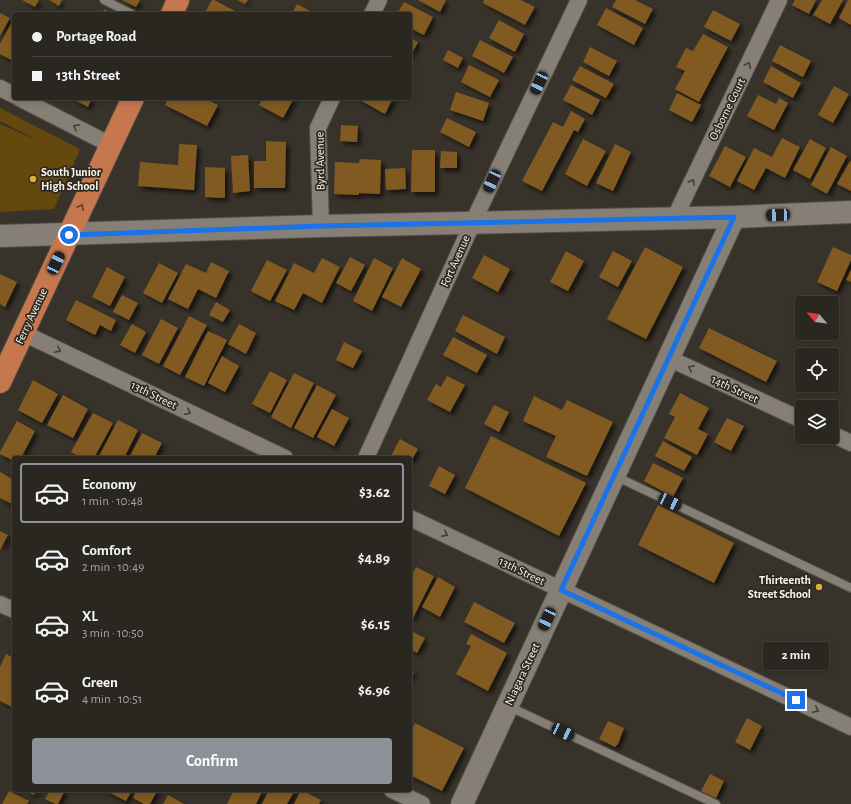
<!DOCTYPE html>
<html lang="en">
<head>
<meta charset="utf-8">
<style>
  :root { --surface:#2a2620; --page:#36322d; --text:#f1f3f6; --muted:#a5a5a5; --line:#46433e; --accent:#8c9099 }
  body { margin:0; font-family:"Alegreya Sans",sans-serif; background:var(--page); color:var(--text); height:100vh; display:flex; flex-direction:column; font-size:15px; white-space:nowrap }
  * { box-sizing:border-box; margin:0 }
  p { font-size:13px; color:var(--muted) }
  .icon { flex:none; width:22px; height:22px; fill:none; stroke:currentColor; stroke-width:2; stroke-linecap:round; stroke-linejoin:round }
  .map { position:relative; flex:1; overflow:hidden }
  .drawer { position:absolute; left:12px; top:456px; width:400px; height:336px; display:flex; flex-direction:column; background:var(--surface); border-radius:4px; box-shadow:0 2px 6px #0003,0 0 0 1px var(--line) }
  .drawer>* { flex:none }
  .top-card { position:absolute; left:12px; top:12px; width:400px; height:88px; border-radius:4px; box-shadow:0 2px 6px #0003,0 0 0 1px var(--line); display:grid; align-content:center; height:88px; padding:0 20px; background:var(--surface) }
  .needle { width:26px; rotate:298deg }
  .controls { position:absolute; left:795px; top:296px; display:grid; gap:8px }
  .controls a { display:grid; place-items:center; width:44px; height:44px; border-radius:4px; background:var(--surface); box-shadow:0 2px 6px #0003,0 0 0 1px var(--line); font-size:20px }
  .end { position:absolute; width:18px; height:18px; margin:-9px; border:5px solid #1a73e8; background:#fff; box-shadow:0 0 0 2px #fff }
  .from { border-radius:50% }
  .bubble { position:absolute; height:28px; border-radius:4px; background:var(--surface); box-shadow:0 2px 6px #0003,0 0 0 1px var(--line); font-size:13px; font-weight:700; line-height:28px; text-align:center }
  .car { position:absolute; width:12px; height:24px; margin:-12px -6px; border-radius:5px; box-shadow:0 0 3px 1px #0007; background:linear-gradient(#222 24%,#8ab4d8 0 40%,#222 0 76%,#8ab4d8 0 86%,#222 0) }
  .top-card b { display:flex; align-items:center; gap:14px; height:38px; font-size:15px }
  .top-card b+b { border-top:1px solid var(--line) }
  .top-card i { width:10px; height:10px; background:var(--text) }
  ul { padding:7px 0 0; list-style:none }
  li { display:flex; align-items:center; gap:12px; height:60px; margin:0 8px 6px; padding:0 12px; border:2px solid transparent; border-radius:4px }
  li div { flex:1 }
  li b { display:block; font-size:15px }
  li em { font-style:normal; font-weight:700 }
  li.selected { border-color:var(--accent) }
  li>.icon { width:36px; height:36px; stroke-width:1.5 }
  .action { display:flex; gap:8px; margin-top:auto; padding:8px 20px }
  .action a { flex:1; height:46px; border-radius:4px; background:var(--accent); color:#fff; font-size:16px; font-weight:700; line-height:46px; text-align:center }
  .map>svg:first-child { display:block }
</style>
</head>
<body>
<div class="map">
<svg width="851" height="804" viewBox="0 0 851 804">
  <defs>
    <filter id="shadow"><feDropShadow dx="3.5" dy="3.5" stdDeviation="2" flood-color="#0009"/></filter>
  </defs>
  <rect width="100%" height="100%" fill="#38332a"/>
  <path fill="#65480e" d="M0,108l80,41 -26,60 -54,3v-88l41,18 -41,-21z"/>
  <g fill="#815a22" filter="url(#shadow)">
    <path d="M22,0h17l-4,7z"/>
    <path d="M49,0h13l-3,6z"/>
    <path d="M122,0h18l-4,7z"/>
    <path d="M212,0h2l27,14h-37z"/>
    <path d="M237,0h11l-3,4z"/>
    <path d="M418,0h28l-6,12z"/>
    <path d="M484,0h37l14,7 -10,18 -42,-22z"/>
    <path d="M616,0h19l18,9 -8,15 -33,-17z"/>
    <path d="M795,0h21l-7,14 -17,-9z"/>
    <path d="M822,0h21l-13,24 -17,-9z"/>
    <path d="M848,0h3v25l-12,-7z"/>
    <path d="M404,2l29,15 -9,18 -14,-7v-14h-13z"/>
    <path d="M297,4l19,10h-24z"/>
    <path d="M606,8l37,20 -9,17 -37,-20z"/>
    <path d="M104,9l9,5h-11z"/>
    <path d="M713,10l27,14 -9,17 -27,-14z"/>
    <path d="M0,13l10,5 -10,18z"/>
    <path d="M13,20h1l-1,41 -13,-7v-10z"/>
    <path d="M499,20l25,14 -9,18 -26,-14z"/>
    <path d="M703,34l25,13 -29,55 -24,-13 10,-18 -9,-4 10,-19 7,3z"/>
    <path d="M410,38l8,4 -8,15z"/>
    <path d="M480,40l33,17 -9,16 -32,-17z"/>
    <path d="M780,45l31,16 -8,16 -31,-16z"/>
    <path d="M590,47l27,14 -8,15 -26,-14z"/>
    <path d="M448,50l15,8 -5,10 -15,-8z"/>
    <path d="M469,65l30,15 -9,17 -29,-15z"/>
    <path d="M580,66l34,18 -8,14 -34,-18z"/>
    <path d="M771,66l30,17 -8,15 -30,-16z"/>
    <path d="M571,85l29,15 -8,15 -29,-15z"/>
    <path d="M834,86l15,8 -16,29 -15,-8z"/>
    <path d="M456,92l33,11 -6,18 -33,-11z"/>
    <path d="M677,93l24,12 -9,17 -23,-12z"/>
    <path d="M758,95l18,9 3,-6 9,5 -14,27 -27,-14z"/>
    <path d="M71,98h21l-4,9z"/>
    <path d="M168,98h36l14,7 -11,21 -42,-21z"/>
    <path d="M263,98h31l-11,20 -24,-13z"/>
    <path d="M359,98h34l-8,16 -27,-15z"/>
    <path d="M571,111l14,8 -7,13 -4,-2 -32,61 -20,-10 31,-59 10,5z"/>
    <path d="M447,118l29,14 -7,15 -29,-15z"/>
    <path d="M341,125l17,1 -1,16 -17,-1z"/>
    <path d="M782,138l18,9 -15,31 -19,-10 -12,22 -17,-9 17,-33 18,9z"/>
    <path d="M583,139l23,12 -19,35 -22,-12z"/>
    <path d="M810,139l16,9 -16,31 -17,-9z"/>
    <path d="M266,141l20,1 -1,46h-31v-27h12z"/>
    <path d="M179,144l18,1 -3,45 -56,-4 2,-24 38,3z"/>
    <path d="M615,144l16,8 -18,39 -17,-8z"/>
    <path d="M725,146l21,11 -16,30 -21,-11z"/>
    <path d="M831,147l16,9 -20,38 -16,-9z"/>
    <path d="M412,150h23v42h-24z"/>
    <path d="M441,151l16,1v16h-17z"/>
    <path d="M248,155l2,36 -17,2 -2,-37z"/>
    <path d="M360,159l21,1 -1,34 -21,-1v2l-25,-1 1,-32 24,1z"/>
    <path d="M850,161l1,1v29l-14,-7z"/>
    <path d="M205,167l20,1v30l-20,-1z"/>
    <path d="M405,168l1,21 -20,1 -1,-21z"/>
    <path d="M645,247l38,20 -37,72 -39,-20z"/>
    <path d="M833,247l18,8v5l-14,31 -20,-9z"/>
    <path d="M566,251l18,10 -16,30 -18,-9z"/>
    <path d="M613,251l19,10 -14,26 -19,-10z"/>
    <path d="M484,255l26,14 -12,23 -26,-14z"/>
    <path d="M350,257l15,8 -14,26 -15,-8z"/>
    <path d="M322,258l18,9 -18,36 -19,-10 -9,17 -19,-9 19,-38 20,10z"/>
    <path d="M374,258l19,10 -21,43 -19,-10z"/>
    <path d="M402,258l19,11 -20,38 -19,-10z"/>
    <path d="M267,260l20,10 -17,31 -19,-10z"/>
    <path d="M211,262l18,9 -13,27 -18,-9 -10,20 -20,-10 18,-35 20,9z"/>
    <path d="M159,263l19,10 -16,30 -19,-10z"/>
    <path d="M107,267l18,10 -15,29 -18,-9z"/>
    <path d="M851,270v12l-5,-2z"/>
    <path d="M0,274l17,8 -12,25 -5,-3z"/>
    <path d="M122,295l16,8 -9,17 -16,-8z"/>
    <path d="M76,300l40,20 -5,11 -11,-6 -5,10 -29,-15z"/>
    <path d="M216,302l14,8 -7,12 -14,-7z"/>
    <path d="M463,315l42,22 -8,17 -42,-23z"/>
    <path d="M189,316l18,9 -27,50 -17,-9z"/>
    <path d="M161,319l17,9 -19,36 -17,-9z"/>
    <path d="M132,324l14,8 -11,21 -15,-8z"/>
    <path d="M239,324l17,9 -10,21 -18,-10z"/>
    <path d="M709,328l68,33 -11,21 -67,-34z"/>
    <path d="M208,331l19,9 -23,46 -19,-9z"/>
    <path d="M453,337l34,18 -10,18 -34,-18z"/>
    <path d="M344,342l18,9 -9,17 -17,-8z"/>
    <path d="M222,356l17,10 -14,26 -17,-9z"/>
    <path d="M270,371l17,9 -17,33 -18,-9z"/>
    <path d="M294,373l20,10 -23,45 -20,-11z"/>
    <path d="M447,376l18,9 -15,27 -23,-12 9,-16 5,3z"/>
    <path d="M33,380l25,14 -16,29 -24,-13z"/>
    <path d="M317,385l19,10 -23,43 -19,-10z"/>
    <path d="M680,393l29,15 -11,21 10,5 -11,21 -33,-17 11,-21 -6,-3z"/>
    <path d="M63,395l25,14 -15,29 -26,-13z"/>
    <path d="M534,396l28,14 5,-10 46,22 -26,54 -41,-19 10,-21 -33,-15z"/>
    <path d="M494,405l15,7 -10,20 -15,-8z"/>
    <path d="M332,409l17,9 -15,28 -17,-9z"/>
    <path d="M93,413l20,10 -19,35h-12l-11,-6z"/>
    <path d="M727,418l17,8 -13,25 -17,-9z"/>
    <path d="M118,420l20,10 -14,28h-26z"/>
    <path d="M17,421l18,10 -14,27h-7v3l-14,-7v-2z"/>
    <path d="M142,433l20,10 -8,15h-25z"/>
    <path d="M491,436l95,47 -27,53 -94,-48z"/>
    <path d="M400,439l18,10 -8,14v-5h-20z"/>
    <path d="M663,441l29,16 -8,14 -29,-15z"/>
    <path d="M653,463l30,15 -10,19 -29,-16z"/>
    <path d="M439,466l16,9 -10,19 -16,-8z"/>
    <path d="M0,472l14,8v25l-14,-7z"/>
    <path d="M658,505l76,38 -20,40 -76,-38z"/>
    <path d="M0,531l8,4 -8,15z"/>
    <path d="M416,567l18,9 -21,42 -3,-1v-38z"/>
    <path d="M438,577l17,10 -15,30 -18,-10z"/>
    <path d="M474,602l41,21 -11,20 -40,-21z"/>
    <path d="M411,631l14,7 -8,15 -7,-4v-16z"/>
    <path d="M471,634l36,19 -19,38 -32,-17 15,-28 -5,-2z"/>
    <path d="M6,654l8,4v50l-14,-7v-34z"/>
    <path d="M410,670l4,2 -4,8z"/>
    <path d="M747,718l15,8 -12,24 -15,-8z"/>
    <path d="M608,721l16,7 -6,16 -3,3 -16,-8z"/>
    <path d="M415,723l49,25 -22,43 -32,-16v-42z"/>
    <path d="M710,774l14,7 -8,17 -15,-7z"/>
    <path d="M24,790h13l-3,5z"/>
    <path d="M50,790h15l-7,14h-3l-10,-5z"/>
    <path d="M104,790h28l-6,11z"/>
    <path d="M137,790h18l2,1 -7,13h-6l-11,-6z"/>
    <path d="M234,790h29l-7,14h-29z"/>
    <path d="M269,790h26l-8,14h-25z"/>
    <path d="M301,790l20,10 -2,4h-25z"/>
    <path d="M9,791l20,10 -2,3h-25z"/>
    <path d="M168,795l16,9h-21z"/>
  </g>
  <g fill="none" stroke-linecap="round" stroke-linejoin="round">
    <defs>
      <g id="lane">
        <path d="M104,0l28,14"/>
        <path d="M615,476l236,112"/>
        <path d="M508,706l208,98"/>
      </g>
      <g id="street">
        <path d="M372,14l7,-14"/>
        <path d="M0,88l14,7"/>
        <path d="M19,98l92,47"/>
        <path d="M675,217l104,-217"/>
        <path d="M321,226l-3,-98 14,-30"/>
        <path d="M23,333l262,125"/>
        <path d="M668,358l134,62"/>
        <path d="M832,434l19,9"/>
        <path d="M366,458l107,-236 106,-222"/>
        <path d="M410,518l441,209"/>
        <path d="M0,604l14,6"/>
        <path d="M392,790l30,14"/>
      </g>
      <g id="secondary">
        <path d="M0,236l321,-10 413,-9 117,-5"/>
        <path d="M462,804l272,-587"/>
      </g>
      <g id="primary">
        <path d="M172,14l6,-14"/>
        <path d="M0,382l133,-284"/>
      </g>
    </defs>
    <use href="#lane" stroke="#544f47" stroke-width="10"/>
    <use href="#street" stroke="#544f47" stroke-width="18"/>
    <use href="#secondary" stroke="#544f47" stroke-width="24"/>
    <use href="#primary" stroke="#544f47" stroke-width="24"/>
    <use href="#lane" stroke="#857f75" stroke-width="8"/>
    <use href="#street" stroke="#857f75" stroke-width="16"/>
    <use href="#secondary" stroke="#857f75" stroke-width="22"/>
    <use href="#primary" stroke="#c6774e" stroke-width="22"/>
  </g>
  <defs><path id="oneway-chevron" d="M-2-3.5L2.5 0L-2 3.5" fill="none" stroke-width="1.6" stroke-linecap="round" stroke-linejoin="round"/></defs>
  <g stroke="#443e35">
    <use href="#oneway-chevron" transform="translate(748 65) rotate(-64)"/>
    <use href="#oneway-chevron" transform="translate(76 127) rotate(-153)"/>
    <use href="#oneway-chevron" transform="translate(692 182) rotate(-64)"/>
    <use href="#oneway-chevron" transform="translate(58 350) rotate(26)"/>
    <use href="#oneway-chevron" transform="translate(691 368) rotate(-155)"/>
    <use href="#oneway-chevron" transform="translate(188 412) rotate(26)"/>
    <use href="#oneway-chevron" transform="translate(445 534) rotate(26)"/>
    <use href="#oneway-chevron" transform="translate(816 710) rotate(25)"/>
  </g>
  <use stroke="#5c402e" href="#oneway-chevron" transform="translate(81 207) rotate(-65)"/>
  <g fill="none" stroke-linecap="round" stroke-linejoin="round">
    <path stroke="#1a73e8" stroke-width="5" d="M69,235l252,-9 413,-9 -173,373 235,110"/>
  </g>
  <g fill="#e0b034" stroke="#2e2920" stroke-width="1.5">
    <circle cx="33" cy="179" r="4"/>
    <circle cx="819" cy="587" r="4"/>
  </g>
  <g text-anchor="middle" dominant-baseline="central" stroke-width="3.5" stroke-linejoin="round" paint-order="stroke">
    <g font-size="12" fill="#f8f4ee" stroke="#2e2920">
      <text transform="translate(727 109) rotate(-64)">Osborne Court</text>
      <text transform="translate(320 161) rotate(-91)">Byrd Avenue</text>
      <text transform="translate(455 261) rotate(-66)">Fort Avenue</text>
      <text transform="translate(31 316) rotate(-65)">Ferry Avenue</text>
      <text transform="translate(735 389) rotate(25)">14th Street</text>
      <text transform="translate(154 395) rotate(26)">13th Street</text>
      <text transform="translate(522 571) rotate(26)">13th Street</text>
      <text transform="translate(522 674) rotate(-65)">Niagara Street</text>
    </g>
    <g font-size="12" font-weight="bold" fill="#f8f4ee" stroke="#2e2920" text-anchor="start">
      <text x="41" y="172">South Junior<tspan x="41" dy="14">High School</tspan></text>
      <text x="811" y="580" text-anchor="end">Thirteenth<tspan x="811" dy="14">Street School</tspan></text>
    </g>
  </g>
</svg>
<div class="controls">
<a><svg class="needle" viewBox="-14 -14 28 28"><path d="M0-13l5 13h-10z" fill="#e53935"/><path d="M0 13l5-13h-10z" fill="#a5a5a5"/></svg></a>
<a><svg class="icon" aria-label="locate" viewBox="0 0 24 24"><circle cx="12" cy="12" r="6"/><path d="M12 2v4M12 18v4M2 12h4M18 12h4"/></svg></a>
<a><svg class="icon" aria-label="layers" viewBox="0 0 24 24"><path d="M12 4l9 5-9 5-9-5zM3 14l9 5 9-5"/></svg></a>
</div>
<i class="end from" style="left:69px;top:235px"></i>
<i class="end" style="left:796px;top:700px"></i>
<div class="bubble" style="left:763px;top:642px;width:66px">2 min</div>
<i class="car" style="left:539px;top:83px;rotate:205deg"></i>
<i class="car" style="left:492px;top:181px;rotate:205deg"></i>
<i class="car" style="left:778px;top:215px;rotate:268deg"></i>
<i class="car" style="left:56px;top:263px;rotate:25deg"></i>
<i class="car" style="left:670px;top:502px;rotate:115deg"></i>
<i class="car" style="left:547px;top:619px;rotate:205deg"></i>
<i class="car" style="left:563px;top:732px;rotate:115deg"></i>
<div class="top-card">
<b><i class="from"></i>Portage Road</b>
<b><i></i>13th Street</b>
</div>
<section class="drawer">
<ul>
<li class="selected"><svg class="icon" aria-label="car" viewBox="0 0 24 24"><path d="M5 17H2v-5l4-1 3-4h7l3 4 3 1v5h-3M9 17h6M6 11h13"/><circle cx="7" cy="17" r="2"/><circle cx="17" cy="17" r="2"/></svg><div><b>Economy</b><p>1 min · 10:48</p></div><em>$3.62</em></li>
<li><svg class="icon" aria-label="car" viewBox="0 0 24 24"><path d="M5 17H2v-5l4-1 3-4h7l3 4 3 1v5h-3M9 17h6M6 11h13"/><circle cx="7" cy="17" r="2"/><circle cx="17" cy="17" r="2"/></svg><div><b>Comfort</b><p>2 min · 10:49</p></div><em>$4.89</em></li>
<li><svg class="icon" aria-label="car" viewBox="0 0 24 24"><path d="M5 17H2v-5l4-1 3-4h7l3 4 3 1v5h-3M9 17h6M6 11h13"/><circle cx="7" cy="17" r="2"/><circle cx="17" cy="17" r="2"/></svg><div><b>XL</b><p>3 min · 10:50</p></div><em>$6.15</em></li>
<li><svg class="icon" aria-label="car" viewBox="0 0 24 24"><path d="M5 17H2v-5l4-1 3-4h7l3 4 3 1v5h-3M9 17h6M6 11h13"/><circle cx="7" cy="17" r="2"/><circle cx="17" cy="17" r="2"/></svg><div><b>Green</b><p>4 min · 10:51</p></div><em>$6.96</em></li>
</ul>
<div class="action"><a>Confirm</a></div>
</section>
</div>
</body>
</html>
